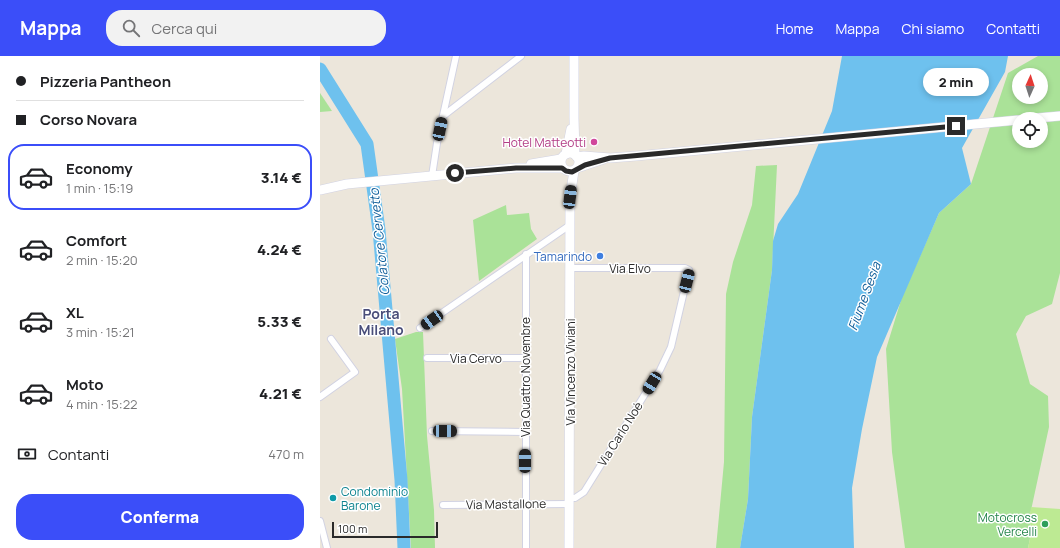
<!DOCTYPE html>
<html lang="it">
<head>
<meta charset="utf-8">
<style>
  :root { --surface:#fff; --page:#f2f2f2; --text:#202124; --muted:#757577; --line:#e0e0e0; --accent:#3b4ef9 }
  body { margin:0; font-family:Manrope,sans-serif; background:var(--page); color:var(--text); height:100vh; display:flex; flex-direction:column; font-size:15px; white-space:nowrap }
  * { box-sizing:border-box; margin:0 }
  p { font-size:13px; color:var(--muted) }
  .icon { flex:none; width:22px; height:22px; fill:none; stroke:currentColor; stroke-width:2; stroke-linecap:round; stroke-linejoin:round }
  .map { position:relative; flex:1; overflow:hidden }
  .side { display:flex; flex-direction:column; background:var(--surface); width:320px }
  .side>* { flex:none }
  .banner { display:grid; align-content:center; height:88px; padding:0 16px; background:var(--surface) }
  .needle { width:26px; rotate:3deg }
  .controls { position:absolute; left:692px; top:12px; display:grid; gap:8px }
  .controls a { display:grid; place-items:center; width:36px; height:36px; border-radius:50%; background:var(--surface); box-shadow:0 2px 6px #0003; font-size:20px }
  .scale { position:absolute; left:12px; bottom:10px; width:106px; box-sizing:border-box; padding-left:4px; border:2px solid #2a2a2a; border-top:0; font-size:11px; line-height:14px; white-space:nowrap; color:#2a2a2a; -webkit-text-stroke:3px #fff; paint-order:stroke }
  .end { position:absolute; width:18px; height:18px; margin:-9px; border:5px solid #2a2a2a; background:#fff; box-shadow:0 0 0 2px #fff }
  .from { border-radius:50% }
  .bubble { position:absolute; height:28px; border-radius:14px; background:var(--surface); box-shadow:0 2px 6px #0003; font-size:13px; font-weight:800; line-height:28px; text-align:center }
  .car { position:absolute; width:12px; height:24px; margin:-12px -6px; border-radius:5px; box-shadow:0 0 3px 1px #0007; background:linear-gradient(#222 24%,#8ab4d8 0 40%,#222 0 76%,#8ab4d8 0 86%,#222 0) }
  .banner b { display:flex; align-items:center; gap:14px; height:38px; font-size:15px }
  .banner b+b { border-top:1px solid var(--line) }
  .banner i { width:10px; height:10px; background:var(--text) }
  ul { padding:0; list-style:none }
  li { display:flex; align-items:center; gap:12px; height:66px; margin:0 8px 6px; padding:0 8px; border:2px solid transparent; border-radius:16px }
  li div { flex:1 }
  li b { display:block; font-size:15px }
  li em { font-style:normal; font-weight:800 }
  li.selected { border-color:var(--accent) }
  li>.icon { width:36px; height:36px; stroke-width:1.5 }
  .pay { display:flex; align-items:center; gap:10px; height:44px; padding:0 16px; font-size:15px }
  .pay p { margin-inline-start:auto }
  .primary-button { display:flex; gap:8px; margin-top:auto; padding:8px 16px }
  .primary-button a { flex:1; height:46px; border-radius:16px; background:var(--accent); color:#fff; font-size:16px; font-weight:800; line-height:46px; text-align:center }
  header { display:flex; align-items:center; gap:24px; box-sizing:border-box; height:56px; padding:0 20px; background:var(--accent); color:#fff }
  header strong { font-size:19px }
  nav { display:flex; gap:22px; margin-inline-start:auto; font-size:14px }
  .search { width:280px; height:36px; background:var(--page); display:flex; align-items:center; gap:10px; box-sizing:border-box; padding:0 14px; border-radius:16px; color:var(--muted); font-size:15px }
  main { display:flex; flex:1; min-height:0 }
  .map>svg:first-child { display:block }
</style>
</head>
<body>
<header>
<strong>Mappa</strong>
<div class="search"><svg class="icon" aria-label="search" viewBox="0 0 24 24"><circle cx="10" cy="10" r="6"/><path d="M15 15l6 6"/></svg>Cerca qui</div>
<nav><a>Home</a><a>Mappa</a><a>Chi siamo</a><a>Contatti</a></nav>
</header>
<main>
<section class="side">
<div class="banner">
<b><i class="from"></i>Pizzeria Pantheon</b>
<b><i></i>Corso Novara</b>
</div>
<ul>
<li class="selected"><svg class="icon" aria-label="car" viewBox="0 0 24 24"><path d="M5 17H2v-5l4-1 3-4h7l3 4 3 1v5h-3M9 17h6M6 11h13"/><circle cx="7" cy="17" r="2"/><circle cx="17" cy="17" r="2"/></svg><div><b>Economy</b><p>1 min · 15:19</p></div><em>3.14 €</em></li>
<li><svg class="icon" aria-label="car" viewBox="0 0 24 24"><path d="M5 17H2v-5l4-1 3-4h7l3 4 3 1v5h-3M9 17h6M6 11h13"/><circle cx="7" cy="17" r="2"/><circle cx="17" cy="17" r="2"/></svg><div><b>Comfort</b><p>2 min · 15:20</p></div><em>4.24 €</em></li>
<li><svg class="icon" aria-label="car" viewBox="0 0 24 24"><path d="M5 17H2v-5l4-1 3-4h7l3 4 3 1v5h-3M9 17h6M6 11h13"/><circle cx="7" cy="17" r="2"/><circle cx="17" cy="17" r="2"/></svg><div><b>XL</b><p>3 min · 15:21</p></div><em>5.33 €</em></li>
<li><svg class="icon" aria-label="car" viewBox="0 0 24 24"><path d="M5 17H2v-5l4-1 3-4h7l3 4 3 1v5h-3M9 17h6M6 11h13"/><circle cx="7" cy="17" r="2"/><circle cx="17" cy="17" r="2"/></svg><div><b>Moto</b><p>4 min · 15:22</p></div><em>4.21 €</em></li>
</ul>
<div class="pay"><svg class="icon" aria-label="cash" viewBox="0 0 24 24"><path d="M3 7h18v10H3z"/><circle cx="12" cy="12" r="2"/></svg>Contanti<p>470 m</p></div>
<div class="primary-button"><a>Conferma</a></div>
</section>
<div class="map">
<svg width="740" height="492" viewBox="0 0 740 492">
  <rect width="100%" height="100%" fill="#ece6db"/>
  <g fill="#aae298" fill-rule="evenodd">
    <path d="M718,0h22v217l-8,31 -26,12 -10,18 14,50 18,12 1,31 -19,88 1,19 -3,14h-123l-13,-96 -6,-103 16,-52 37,-84 32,-29 37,-111zM699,19h22v22h-22zM699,63h22v22h-22z"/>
    <path d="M0,37l12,18 -12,1z"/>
    <path d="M457,109l-5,105 -20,147 -4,82 -8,49h-24l8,-86 2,-168 7,-32 19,-57 4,-39z"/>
    <path d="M186,149l1,10 22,-2 2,16 6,10 -58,42 -6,-61z"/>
    <path d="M96,276h7l4,104 7,74 1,38h-24l-9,-159 -7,-50z"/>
  </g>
  <path fill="#bdea93" d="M711,451l29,2v39h-32l3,-14 -1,-19z"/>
  <path fill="#6ec1ee" d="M522,0h166l-3,16 -43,76 9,36 -32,29 -62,144 -15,72 -10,59 2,60h-114l8,-49 4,-82 20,-147 1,-29 5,-17 20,-30 34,-83z"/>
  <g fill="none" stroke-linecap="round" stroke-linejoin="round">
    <path stroke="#6ec1ee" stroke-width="13" d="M0,13l47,75 12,86 22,250 3,68"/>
    <defs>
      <g id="street">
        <path d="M123,60l78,-60"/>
        <path d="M112,120l5,-33 19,-87"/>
        <path d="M100,272l150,-103"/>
        <path d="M107,302h98"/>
        <path d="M0,341l35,-25 -24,-33"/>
        <path d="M112,375l93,1"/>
        <path d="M249,442h6l9,-6 76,-122 11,-23 18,-77 -4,-2h-115"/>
        <path d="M123,449l126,-1"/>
        <path d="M0,465l7,27"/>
        <path d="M206,492v-294"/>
      </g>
      <g id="secondary">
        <path d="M254,0v62l1,37"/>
        <path d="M706,63l34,-3"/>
        <circle cx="250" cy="106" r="9"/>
        <path d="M246,98l5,-25"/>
        <path d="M257,101l7,-1 26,2 26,-2 383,-36"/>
        <path d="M211,108l30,-5"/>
        <path d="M257,112l27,-9"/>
        <path d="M0,134l27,-6 169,-16h46"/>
        <path d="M249,492l1,-351 4,-26"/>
      </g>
    </defs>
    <use href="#street" stroke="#d1d2e2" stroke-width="8"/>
    <use href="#secondary" stroke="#d1d2e2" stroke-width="10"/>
    <use href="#street" stroke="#fff" stroke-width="6"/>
    <use href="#secondary" stroke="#fff" stroke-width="9"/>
  </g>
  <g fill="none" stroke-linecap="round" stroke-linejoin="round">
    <path stroke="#2a2a2a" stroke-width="5" d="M135,117l61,-5h46l4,3 6,1 13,-7 25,-7 346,-32"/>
  </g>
  <circle fill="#d1479c" stroke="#fff" stroke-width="1.5" cx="274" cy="86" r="4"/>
  <circle fill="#3f7fe0" stroke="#fff" stroke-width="1.5" cx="280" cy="200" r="4"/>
  <circle fill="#0f9aa8" stroke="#fff" stroke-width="1.5" cx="13" cy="442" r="4"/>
  <circle fill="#2e9e5b" stroke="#fff" stroke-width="1.5" cx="725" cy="468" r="4"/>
  <g text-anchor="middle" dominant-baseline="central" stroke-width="3" stroke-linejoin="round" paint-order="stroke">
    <g font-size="12" fill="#b23c85" stroke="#fff" text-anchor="end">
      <text x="266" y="86">Hotel Matteotti</text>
    </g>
    <g font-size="12" fill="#366cbe" stroke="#fff" text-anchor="end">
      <text x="272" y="200">Tamarindo</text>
    </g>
    <g font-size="12" fill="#2a2a2a" stroke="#fff">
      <text x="310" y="212">Via Elvo</text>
      <text x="156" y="302">Via Cervo</text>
      <text transform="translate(250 316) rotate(-90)">Via Vincenzo Viviani</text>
      <text transform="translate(205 321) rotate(-90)">Via Quattro Novembre</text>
      <text transform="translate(300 378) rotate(-58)">Via Carlo Noè</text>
      <text transform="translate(186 448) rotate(-1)">Via Mastallone</text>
    </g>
    <g font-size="12" fill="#0d838f" stroke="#fff" text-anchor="start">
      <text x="21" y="435">Condominio<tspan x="21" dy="14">Barone</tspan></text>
    </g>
    <g font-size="12" fill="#27864d" stroke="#fff" text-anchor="end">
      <text x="717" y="461">Motocross<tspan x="717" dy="14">Vercelli</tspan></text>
    </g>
    <g font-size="13" font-style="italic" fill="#0e5d99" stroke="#fff">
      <text transform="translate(59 186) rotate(-96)">Colatore Cervetto</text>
      <text transform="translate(544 240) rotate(-70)">Fiume Sesia</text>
    </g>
    <g font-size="14" font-weight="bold" fill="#4a4e7a" stroke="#fff">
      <text x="61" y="257">Porta<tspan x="61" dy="16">Milano</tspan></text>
    </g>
  </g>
</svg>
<div class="controls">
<a><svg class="needle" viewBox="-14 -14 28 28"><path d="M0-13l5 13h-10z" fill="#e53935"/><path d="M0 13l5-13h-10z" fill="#757577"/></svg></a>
<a><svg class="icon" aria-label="locate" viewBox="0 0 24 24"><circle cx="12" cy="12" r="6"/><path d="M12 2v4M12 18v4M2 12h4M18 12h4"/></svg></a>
</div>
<div class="scale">100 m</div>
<i class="end from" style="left:135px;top:117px"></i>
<i class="end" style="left:636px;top:70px"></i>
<div class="bubble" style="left:603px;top:12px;width:66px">2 min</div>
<i class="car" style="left:120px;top:73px;rotate:12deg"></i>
<i class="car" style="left:250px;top:141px;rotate:7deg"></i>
<i class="car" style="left:367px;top:225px;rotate:14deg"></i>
<i class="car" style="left:112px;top:264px;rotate:235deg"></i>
<i class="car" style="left:332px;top:327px;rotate:211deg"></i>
<i class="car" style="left:125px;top:375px;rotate:91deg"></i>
<i class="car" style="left:205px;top:405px;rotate:0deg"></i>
</div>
</main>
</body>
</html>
